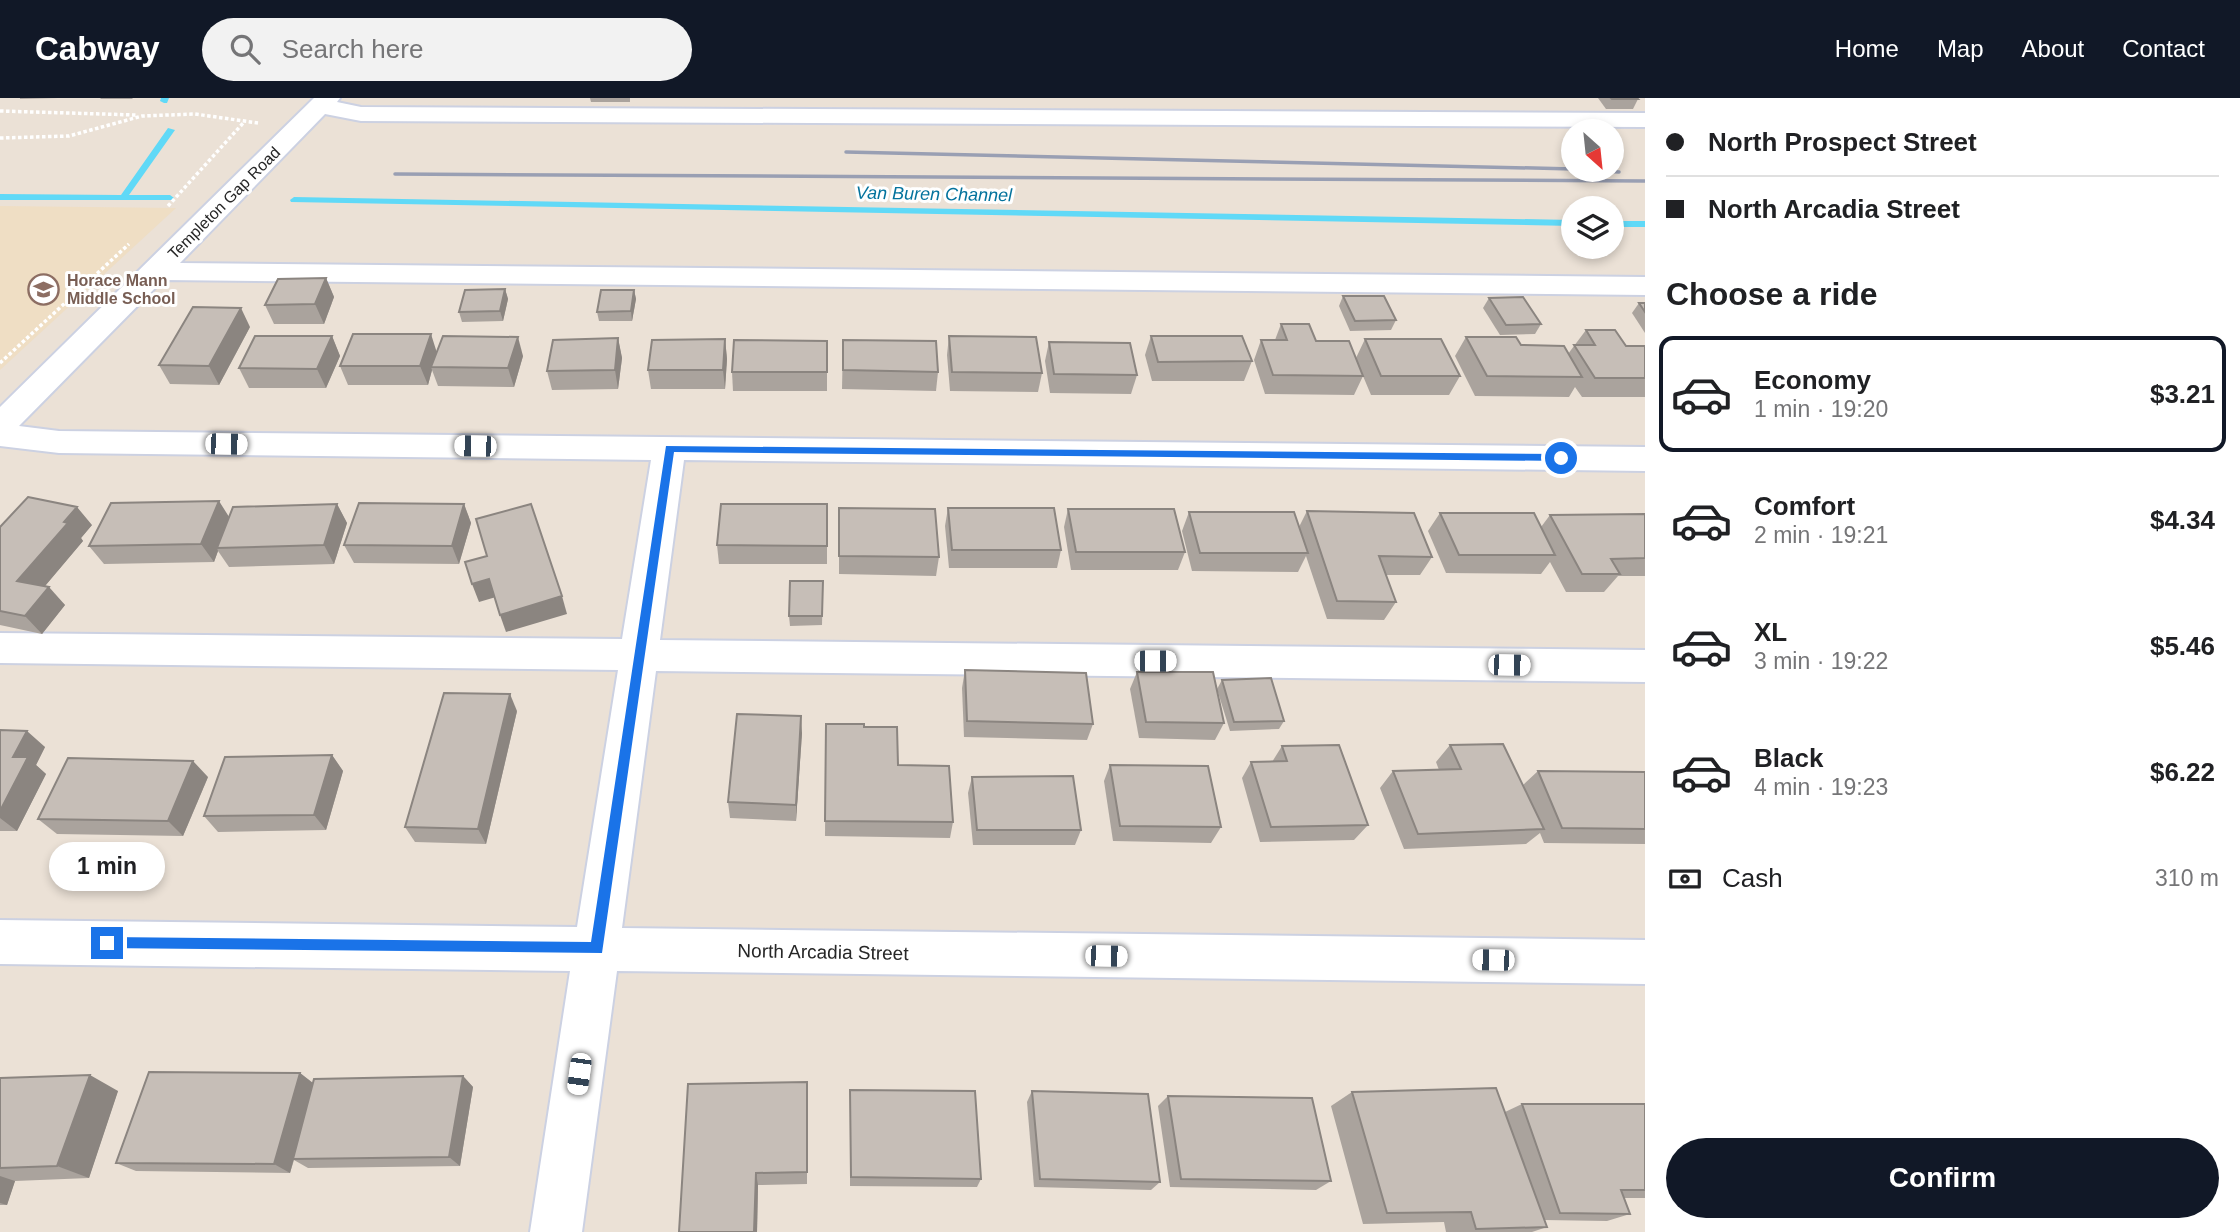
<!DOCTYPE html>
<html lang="en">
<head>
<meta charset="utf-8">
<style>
  :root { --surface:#fff; --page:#f2f2f2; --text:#202124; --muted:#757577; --line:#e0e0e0; --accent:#111827 }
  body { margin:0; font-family:Helvetica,sans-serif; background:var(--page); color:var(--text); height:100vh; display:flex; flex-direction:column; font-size:26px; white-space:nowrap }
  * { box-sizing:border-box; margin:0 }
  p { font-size:23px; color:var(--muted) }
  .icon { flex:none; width:38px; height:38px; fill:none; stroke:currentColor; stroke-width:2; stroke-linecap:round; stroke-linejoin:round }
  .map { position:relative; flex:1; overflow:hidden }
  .panel { display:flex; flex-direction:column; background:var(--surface); width:595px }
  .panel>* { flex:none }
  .top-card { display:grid; align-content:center; height:154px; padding:0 21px; background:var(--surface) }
  .needle { width:46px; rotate:153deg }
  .fabs { position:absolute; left:1561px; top:21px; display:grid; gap:14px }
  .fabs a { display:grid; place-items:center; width:63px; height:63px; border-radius:50%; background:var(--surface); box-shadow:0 4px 10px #0003; font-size:35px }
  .end { position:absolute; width:32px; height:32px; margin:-16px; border:9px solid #1a73e8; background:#fff; box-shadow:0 0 0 4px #fff }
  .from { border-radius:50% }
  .bubble { position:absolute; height:49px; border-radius:24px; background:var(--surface); box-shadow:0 4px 10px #0003; font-size:23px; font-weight:700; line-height:49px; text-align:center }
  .car { position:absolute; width:21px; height:42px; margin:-21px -10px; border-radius:9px; box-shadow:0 0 5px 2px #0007; background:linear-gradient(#fff 24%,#345 0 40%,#fff 0 76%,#345 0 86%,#fff 0) }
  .top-card b { display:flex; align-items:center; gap:24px; height:66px; font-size:26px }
  .top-card b+b { border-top:2px solid var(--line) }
  .top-card i { width:18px; height:18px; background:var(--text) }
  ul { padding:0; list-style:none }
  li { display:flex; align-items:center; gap:21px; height:116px; margin:0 14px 10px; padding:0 7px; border:4px solid transparent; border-radius:14px }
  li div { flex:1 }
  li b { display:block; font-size:26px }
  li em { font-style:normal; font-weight:700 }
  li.active { border-color:var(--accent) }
  li>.icon { width:63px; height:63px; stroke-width:1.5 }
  h2 { padding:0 21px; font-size:32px; line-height:84px }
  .pay { display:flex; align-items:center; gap:18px; height:77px; padding:0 21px; font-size:26px }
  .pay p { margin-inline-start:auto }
  .action { display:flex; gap:14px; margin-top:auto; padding:14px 21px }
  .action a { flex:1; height:80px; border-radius:42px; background:var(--accent); color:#fff; font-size:28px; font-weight:700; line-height:80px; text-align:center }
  header { display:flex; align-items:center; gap:42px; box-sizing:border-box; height:98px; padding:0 35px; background:var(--accent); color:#fff }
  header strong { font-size:33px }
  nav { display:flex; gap:38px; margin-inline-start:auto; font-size:24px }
  .search { width:490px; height:63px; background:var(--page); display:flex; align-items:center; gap:18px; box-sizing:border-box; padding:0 24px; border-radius:38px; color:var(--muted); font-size:26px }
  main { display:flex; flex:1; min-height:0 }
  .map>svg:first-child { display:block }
</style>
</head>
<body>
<header>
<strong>Cabway</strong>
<div class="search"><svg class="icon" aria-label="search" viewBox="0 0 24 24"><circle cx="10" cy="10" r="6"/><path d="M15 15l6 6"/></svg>Search here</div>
<nav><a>Home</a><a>Map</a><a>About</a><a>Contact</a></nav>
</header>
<main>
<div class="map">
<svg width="1645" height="1134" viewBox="0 0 1645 1134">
  <rect width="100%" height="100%" fill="#ebe1d6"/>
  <path fill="#efdec4" d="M0,108l176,2 -176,162z"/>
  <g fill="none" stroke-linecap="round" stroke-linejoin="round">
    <g fill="#60d9f7" fill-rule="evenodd">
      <path d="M161,0h8l-2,5h-3l-4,-2z"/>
      <path d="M168,30l7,2 -46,65h41l4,3 -1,2h-173v-6l121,1z"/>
      <path d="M294,99l1279,23v6l-1282,-24 -1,-2z"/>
      <rect x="1612" y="123" width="33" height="6"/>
    </g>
    <defs>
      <path id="minor" d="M314,0h26l-3,4 24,5 1284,6v14l-1284,-6 -36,-7 -145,149 1465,14v18l-1482,-15 -144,146 40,5 1586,16v24l-961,-11 -24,180 985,10v32l-989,-11 -34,257 1023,12v44l-1028,-13 -35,261h-52l40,-261 -570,-7v-44l577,7 41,-257 -618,-7v-30l622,6 29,-179 -592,-7 -59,-7v-39z"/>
    </defs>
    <use href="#minor" stroke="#ccd1e2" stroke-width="4"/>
    <g stroke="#fff" stroke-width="3.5" stroke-dasharray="3.5 2.5" stroke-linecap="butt">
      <path d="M0,13l136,4"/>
      <path d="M0,40l69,-2 73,-20 53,-2 63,9"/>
      <path d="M168,108l77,-85"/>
      <path d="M0,265l129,-119"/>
    </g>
    <use href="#minor" fill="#fff" fill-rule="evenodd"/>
    <g stroke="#999fb3" stroke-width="3.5">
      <path d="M846,54l727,17"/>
      <path d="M1587,72l32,2"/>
      <path d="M395,76l1250,7"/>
    </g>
  </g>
  <g fill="#aaa39d">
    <path d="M20,0h38l-38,1z"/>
    <path d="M100,0h33l-1,1h-31z"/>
    <path d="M590,0h40v4h-39z"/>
    <path d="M1598,0h39l1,1 -5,10h-27z"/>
    <path d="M326,180l8,19 -10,27h-50l-9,-19z"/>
    <path d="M505,191l3,10 -5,22 -41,1 -3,-10z"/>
    <path d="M634,192l2,9 -4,22h-33l-2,-9z"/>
    <path d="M1343,198l53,24 -5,10 -41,1 -11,-25z"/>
    <path d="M1489,200l52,26 -6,10 -35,1 -17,-27z"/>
    <path d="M1639,205h6v30l-13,-20z"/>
    <path d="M1281,226l35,17 40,17 9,-19 95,37 -11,19h-78l-8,-19 -9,19 -89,-1 -11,-34 7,-20h14z"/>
    <path d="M250,229l-31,58 -49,-1 -11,-19z"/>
    <path d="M1586,232l40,16h19v51h-63l-7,-10 -6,10 -94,-1 -20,-40 11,-19 102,17z"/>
    <path d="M332,238l8,20 -14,32h-77l-10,-20z"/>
    <path d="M949,238l93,37 -4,19 -88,-1 -3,-36z"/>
    <path d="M1151,238l101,25 -8,20h-92l-7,-26z"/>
    <path d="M618,240l4,20 -4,31 -66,1 -5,-19z"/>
    <path d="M725,241l2,20 -2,30h-74l-3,-19z"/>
    <path d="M843,242l95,32 -2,19 -94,-2z"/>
    <path d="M827,243v50h-94l-1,-19z"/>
    <path d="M1049,244l88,33 -6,19 -81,-1 -5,-32z"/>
    <path d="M437,254l86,4 -9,31 -76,-1 -6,-16 -4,15h-80l-8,-19z"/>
    <path d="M337,406l10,19 -13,41 -105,3 -11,-16 -4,11 -110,2 -15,-18 140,-29z"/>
    <path d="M464,406l7,19 -12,41 -105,-1 -10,-18z"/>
    <path d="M827,406v60h-108l-2,-19z"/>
    <path d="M839,410l100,49 -3,19 -97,-2z"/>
    <path d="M948,410l113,42 -4,18h-108l-4,-42z"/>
    <path d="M1068,411l117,43 -7,18h-107l-7,-43z"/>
    <path d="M1307,413l125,46 -12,18h-34l10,27 -12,18 -57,-1 -21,-63 -8,16 -106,-1 -10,-40 7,-19 110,15z"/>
    <path d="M1440,415l101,14 9,-12 95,-1v62h-27l-14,16h-38l-16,-30 -9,12 -95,-1 -18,-42z"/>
    <path d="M92,427l-11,13 2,3 -38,45 20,19 -23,29 -42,-9v-98z"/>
    <path d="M823,483l-1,44 -32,1 -1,-10z"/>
    <path d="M965,572l128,54 -6,16 -123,-3 -2,-49z"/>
    <path d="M1137,574l87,51 -9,17 -76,-2 -9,-49z"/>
    <path d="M1222,582l62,41 -5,8 -49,2 -13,-42z"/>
    <path d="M517,613l-31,133 -71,-2 -10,-15z"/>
    <path d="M826,626l72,41 55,57 -3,16 -125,-2z"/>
    <path d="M0,632l45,17 -9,18 10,9 -29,57h-17z"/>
    <path d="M802,635l-6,88 -66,-3 -2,-16z"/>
    <path d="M1450,647l73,40 15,-14 107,1v72l-101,-1 -4,-10 -14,11 -122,5 -24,-61 13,-17 46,-1 -3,-8z"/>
    <path d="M1282,648l86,79 -14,15 -94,2 -18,-64 9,-16h21z"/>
    <path d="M332,657l11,16 -17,59 -108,2 -14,-16z"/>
    <path d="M1110,667l111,62 -10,16 -98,-2 -9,-60z"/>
    <path d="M208,679l-25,59 -126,-2 -19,-15z"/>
    <path d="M972,679l109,53 -6,15h-102l-5,-52z"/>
    <path d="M300,975l13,10 150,-7 10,11 -13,79 -152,2 -14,-8 -4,13 -154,-2 -20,-8z"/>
    <path d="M0,980l118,13 -29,87 -74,3 -8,24h-7z"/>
    <path d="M850,992l131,89 -4,8 -127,-1z"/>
    <path d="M1032,993l128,91 -9,8 -117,-3 -7,-85z"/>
    <path d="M1352,994l153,20 17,-8h123v94h-21l6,16 -23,7 -63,-1 3,7 -15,5h-86l-2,-10 -81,2 -32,-118z"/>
    <path d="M1168,998l163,85 -15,9 -146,-3 -12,-81z"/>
    <path d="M807,999v87l-49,1 -1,47h-78z"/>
  </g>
  <g fill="#8b8580">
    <path d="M326,180l8,19 -10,27 -9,-20z"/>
    <path d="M505,191l3,10 -5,22 -3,-10z"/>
    <path d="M634,192l2,9 -4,22 -1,-10z"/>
    <path d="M241,210l9,19 -31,58 -10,-19z"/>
    <path d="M431,236l6,19 -6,14 1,3 -4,15 -8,-19z"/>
    <path d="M332,238l8,20 -14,32 -9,-19z"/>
    <path d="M518,239l5,19 -9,31 -6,-19z"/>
    <path d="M618,240l4,20 -4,31 -3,-19z"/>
    <path d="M725,241l2,20 -2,30 -2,-19z"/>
    <path d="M219,403l12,19 -14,28 1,3 -4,11 -13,-18z"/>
    <path d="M337,406l10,19 -13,41 -10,-19z"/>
    <path d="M464,406l7,19 -12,41 -7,-18z"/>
    <path d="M77,409l15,18 -11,13 2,3 -49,58 -17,-18z"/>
    <path d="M489,481l7,18 -17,5 -7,-18z"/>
    <path d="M49,489l16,18 -23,29 -17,-18z"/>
    <path d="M562,498l5,18 -61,18 -6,-17z"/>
    <path d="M510,596l7,17 -31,133 -8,-15z"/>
    <path d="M801,618l1,17 -6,88v-16z"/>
    <path d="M27,633l18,16 -9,18 10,9 -29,57 -17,-13v-7l13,-54z"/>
    <path d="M332,657l11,16 -17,59 -12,-15z"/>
    <path d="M193,663l15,16 -25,59 -15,-15z"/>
    <path d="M300,975l14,11 -24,89 -16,-9z"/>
    <path d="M90,977l28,16 -29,87 -32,-12z"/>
    <path d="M463,978l10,11 -13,79 -11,-9z"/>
    <path d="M756,1075l2,12 -1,47h-3z"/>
    <path d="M0,1078l15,5 -8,24 -7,-2z"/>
  </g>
  <g fill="#c6beb7" stroke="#8b8580" stroke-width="2">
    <path d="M1611,0h26l1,1h-26z"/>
    <path d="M326,180l-11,26 -50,1 13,-26z"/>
    <path d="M505,191l-5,22 -41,1 6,-22z"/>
    <path d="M601,192h33l-3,21 -34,1z"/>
    <path d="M1343,198h41l12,24 -41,1z"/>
    <path d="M1523,199l18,27 -35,1 -17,-27z"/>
    <path d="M1639,205h6v9z"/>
    <path d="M193,209l48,1 -32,58 -50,-1z"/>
    <path d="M1281,226h28l7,17h33l14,35 -90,-1 -12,-35h26z"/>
    <path d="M1586,232h29l11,16h19v32h-50l-21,-33h21z"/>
    <path d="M353,236h78l-11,32h-80z"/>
    <path d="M255,238h77l-15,33 -78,-1z"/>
    <path d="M443,238l75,1 -10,31 -77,-1z"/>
    <path d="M949,238l87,1 6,36 -90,-1z"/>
    <path d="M1151,238h91l10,25 -94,1z"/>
    <path d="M1466,239h50l5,8 43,1 18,31 -95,-1z"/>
    <path d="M618,240l-3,32 -68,1 6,-31z"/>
    <path d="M725,241l-2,31h-75l4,-30z"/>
    <path d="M1365,241h76l19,37h-79z"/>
    <path d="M734,242l93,1v31h-95z"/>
    <path d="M843,242l93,1 2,31 -95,-2z"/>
    <path d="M1049,244l81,1 7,32 -83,-1z"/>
    <path d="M28,399l49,10 -13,15 4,1 -51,58 32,6 -24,29 -25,-5v-84z"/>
    <path d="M219,403l-18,43 -112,2 22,-43z"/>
    <path d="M359,405l105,1 -12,42 -108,-1z"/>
    <path d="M337,406l-13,41 -107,3 16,-41z"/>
    <path d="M531,406l31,92 -62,19 -11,-36 -17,5 -7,-22 22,-6 -11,-37z"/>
    <path d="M721,406h106v42l-110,-1z"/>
    <path d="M839,410l96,1 4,48 -100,-1z"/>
    <path d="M948,410h106l7,42h-109z"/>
    <path d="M1068,411h106l11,43h-109z"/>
    <path d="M1307,413l107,2 18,44 -53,-1 17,46 -59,-1z"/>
    <path d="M1189,414h105l14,41h-108z"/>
    <path d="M1440,415h94l21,42h-96z"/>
    <path d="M1645,416v44l-34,1 9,15h-38l-32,-59z"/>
    <path d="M790,483h33l-1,35h-33z"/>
    <path d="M965,572l121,3 7,51 -126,-3z"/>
    <path d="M1137,574h76l11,51 -78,-1z"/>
    <path d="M1271,580l13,43 -50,1 -12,-42z"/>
    <path d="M444,595l66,1 -32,135 -73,-2z"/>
    <path d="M737,616l64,2 -5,89 -68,-3z"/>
    <path d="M826,626h38v3h33l1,38 51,1 4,56 -128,-1z"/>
    <path d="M0,632l27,1 -14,26h15l-28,54z"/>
    <path d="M1503,646l41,85 -126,5 -25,-63 68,-2 -11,-24z"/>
    <path d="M1339,647l29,80 -97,2 -20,-65 36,-1 -5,-15z"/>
    <path d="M332,657l-18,60 -110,1 21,-59z"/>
    <path d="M68,660l125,3 -25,60 -130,-2z"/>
    <path d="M1110,667l98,1 13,61 -101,-1z"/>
    <path d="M1538,673l107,1v57l-83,-1z"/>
    <path d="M1073,678l8,54h-104l-5,-53z"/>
    <path d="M149,974l151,1 -26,91 -158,-1z"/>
    <path d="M90,977l-33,91 -57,2v-90z"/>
    <path d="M463,978l-14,81 -156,2 21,-80z"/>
    <path d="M807,984v90l-51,1 -2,59h-75l9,-148z"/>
    <path d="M1496,990l51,139 -71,2 -5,-17 -84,1 -35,-121z"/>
    <path d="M850,992l125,1 6,88 -130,-2z"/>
    <path d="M1032,993l116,3 12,88 -120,-3z"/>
    <path d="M1168,998l144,2 19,83 -150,-2z"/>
    <path d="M1522,1006h123v86h-24l9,24 -70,-1z"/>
  </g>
  <path fill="#1a73e8" d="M666,348l895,8 5,4 -5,3 -887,-9 -72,501 -500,-5v-9l5,-2 484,5z"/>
  <defs>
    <symbol id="school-ring" viewBox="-11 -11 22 22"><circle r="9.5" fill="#fff" stroke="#8d6e63" stroke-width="1.5"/><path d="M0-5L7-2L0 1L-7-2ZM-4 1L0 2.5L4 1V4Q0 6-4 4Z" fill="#8d6e63"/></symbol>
  </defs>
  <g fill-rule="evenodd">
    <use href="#school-ring" x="26" y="174" width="35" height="35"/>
  </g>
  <g text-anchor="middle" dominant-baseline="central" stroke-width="6" stroke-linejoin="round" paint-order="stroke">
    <g font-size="16" fill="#272727" stroke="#fff">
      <text transform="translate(224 105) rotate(-45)">Templeton Gap Road</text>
    </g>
    <g font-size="16" font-weight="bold" fill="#785e54" stroke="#fff" text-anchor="start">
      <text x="67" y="182">Horace Mann<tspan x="67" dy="18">Middle School</tspan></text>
    </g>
    <g font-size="18" font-style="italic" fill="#04739d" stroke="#fff">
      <text transform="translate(934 96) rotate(1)">Van Buren Channel</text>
    </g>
    <g font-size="19" fill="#272727" stroke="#fff">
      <text transform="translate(823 854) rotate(1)">North Arcadia Street</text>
    </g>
  </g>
</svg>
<div class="fabs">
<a><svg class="needle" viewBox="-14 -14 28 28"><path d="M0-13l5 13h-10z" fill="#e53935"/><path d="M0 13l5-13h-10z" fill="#757577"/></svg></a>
<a><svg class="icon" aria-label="layers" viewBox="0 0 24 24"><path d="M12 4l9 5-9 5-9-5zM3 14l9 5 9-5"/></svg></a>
</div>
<i class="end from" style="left:1561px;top:360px"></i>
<i class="end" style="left:107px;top:845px"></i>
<div class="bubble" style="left:49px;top:744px;width:116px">1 min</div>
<i class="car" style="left:226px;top:346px;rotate:91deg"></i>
<i class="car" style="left:475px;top:348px;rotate:271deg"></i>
<i class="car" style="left:1155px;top:563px;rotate:90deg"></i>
<i class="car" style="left:1509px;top:567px;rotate:91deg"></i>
<i class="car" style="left:1106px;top:858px;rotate:91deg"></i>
<i class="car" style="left:1493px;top:862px;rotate:271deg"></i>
<i class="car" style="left:579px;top:976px;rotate:188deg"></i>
</div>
<section class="panel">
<div class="top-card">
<b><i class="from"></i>North Prospect Street</b>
<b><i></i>North Arcadia Street</b>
</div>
<h2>Choose a ride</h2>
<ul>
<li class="active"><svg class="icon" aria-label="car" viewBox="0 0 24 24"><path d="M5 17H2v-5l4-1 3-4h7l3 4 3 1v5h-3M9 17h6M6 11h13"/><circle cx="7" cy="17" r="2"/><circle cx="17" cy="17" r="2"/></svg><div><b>Economy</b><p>1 min · 19:20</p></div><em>$3.21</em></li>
<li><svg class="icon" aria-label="car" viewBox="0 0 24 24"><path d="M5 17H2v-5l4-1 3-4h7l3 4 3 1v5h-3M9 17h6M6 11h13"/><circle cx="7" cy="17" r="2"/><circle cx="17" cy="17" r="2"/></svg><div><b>Comfort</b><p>2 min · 19:21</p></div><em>$4.34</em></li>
<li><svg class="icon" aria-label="car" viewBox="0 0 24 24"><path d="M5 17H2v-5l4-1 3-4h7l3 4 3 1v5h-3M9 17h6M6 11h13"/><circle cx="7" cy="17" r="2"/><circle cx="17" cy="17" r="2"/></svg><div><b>XL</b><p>3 min · 19:22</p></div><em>$5.46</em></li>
<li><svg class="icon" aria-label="car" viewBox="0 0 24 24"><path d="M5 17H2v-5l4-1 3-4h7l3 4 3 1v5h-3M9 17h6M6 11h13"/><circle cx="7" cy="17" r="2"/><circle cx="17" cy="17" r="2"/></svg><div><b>Black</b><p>4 min · 19:23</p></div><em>$6.22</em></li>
</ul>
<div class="pay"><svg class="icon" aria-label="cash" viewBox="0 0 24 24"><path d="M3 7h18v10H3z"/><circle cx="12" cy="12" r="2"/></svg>Cash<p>310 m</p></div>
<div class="action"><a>Confirm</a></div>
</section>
</main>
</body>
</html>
